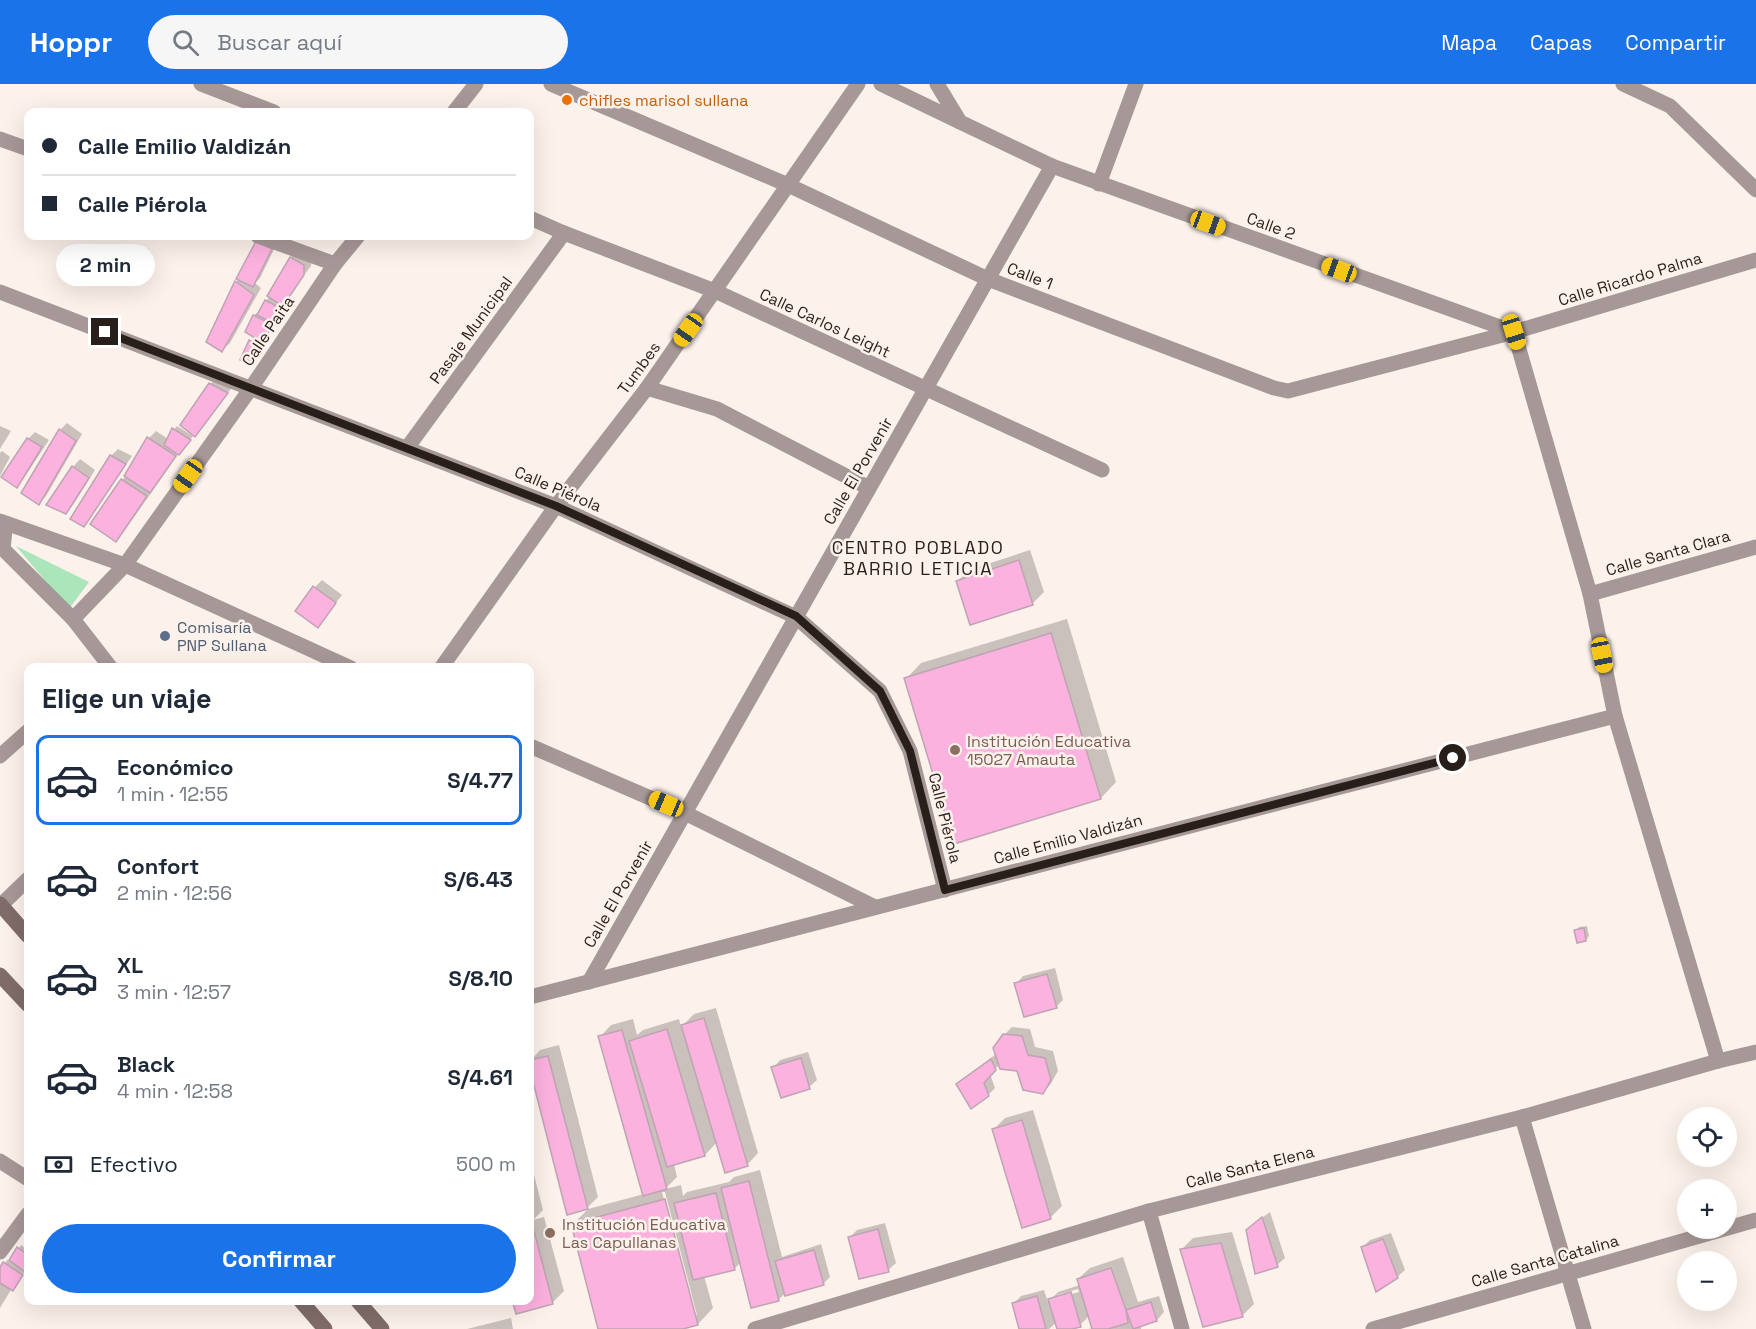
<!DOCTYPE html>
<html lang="es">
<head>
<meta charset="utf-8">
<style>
  :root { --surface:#fff; --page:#f6f6f7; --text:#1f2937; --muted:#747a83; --line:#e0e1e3; --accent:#1a73e8 }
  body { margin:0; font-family:"Space Grotesk",sans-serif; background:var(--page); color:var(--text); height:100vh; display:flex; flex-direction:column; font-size:22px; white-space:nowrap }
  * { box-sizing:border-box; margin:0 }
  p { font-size:20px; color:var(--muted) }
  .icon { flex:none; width:33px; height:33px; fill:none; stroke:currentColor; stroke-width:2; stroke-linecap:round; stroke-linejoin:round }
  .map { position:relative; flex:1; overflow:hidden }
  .panel { position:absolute; left:24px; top:579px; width:510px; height:642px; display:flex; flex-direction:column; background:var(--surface); border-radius:12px; box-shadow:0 6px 24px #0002 }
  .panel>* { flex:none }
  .banner { position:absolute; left:24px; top:24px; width:510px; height:132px; border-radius:12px; box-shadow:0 6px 24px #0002; display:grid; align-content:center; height:132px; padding:0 18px; background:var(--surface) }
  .buttons { position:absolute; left:1677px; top:1023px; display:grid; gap:12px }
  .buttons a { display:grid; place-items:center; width:60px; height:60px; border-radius:50%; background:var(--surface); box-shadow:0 6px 24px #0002; font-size:30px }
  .end { position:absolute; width:27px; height:27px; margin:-14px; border:8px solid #291f1a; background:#fff; box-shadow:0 0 0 3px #fff }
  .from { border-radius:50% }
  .bubble { position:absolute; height:42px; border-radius:21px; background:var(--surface); box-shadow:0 6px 24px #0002; font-size:20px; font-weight:700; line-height:42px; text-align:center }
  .car { position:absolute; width:18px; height:36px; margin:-18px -9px; border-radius:8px; box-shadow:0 0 4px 2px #0007; background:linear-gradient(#f5c518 24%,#345 0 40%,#f5c518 0 76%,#345 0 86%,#f5c518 0) }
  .banner b { display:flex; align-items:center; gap:21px; height:57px; font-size:22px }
  .banner b+b { border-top:2px solid var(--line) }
  .banner i { width:15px; height:15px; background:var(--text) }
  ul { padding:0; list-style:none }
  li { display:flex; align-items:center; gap:18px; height:90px; margin:0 12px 9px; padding:0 6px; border:3px solid transparent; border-radius:12px }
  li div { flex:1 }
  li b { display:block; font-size:22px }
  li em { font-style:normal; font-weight:700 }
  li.on { border-color:var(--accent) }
  li>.icon { width:54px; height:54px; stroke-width:1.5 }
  h2 { padding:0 18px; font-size:27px; line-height:72px }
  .pay { display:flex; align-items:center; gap:15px; height:66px; padding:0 18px; font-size:22px }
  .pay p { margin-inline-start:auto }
  .button { display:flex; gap:12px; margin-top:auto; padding:12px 18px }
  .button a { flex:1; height:69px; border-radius:36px; background:var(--accent); color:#fff; font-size:24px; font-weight:700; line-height:69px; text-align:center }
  header { display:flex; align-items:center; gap:36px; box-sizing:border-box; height:84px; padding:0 30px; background:var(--accent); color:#fff }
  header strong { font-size:28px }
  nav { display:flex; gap:33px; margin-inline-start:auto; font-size:21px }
  .search { width:420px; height:54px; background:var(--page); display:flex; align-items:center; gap:15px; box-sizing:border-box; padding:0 21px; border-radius:33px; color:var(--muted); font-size:22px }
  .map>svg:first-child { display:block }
</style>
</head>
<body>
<header>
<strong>Hoppr</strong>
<div class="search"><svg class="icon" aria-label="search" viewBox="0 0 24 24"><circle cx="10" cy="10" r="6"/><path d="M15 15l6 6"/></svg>Buscar aquí</div>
<nav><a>Mapa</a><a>Capas</a><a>Compartir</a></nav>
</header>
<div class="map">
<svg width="1756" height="1245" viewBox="0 0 1756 1245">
  <rect width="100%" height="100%" fill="#fdf1eb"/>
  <path fill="#abe6bb" d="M16,462l73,36 -20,27z"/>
  <g fill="#0003" fill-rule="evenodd">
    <path d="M278,157l-18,37 -5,5 6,5 -31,55 -8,7 14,-68z"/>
    <path d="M299,166l12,7v9l-29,38 2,1 -11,16 2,1 -13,20 3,2 -8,14 -3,3 -12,-2 9,-18 4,-5 -8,-5 7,-16 4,-3 2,1 31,-56z"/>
    <path d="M218,293l16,8 -39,50 15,-51z"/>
    <path d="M67,339l15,11 -36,62 -7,7 21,-73z"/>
    <path d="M0,342l11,5 -11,18z"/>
    <path d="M177,342l16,10 -14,17 -56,80 -7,7 6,-60 5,-5 22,-37 7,-7 12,8z"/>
    <path d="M35,348l14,8 -25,38 -7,8 11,-47z"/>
    <path d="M118,365l14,7 -41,61 -8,8 28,-69z"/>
    <path d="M2,367l8,6 -10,19v-23z"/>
    <path d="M80,375l15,11 -22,35 -8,8 8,-46z"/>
    <path d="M1030,466l14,42 -12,12 -74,-23 11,-11z"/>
    <path d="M322,496l20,15 -24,31 -3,-39z"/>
    <path d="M1067,535l49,163 -15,16 -146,44 -49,-163 15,-16z"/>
    <path d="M1587,842l2,10 -3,4 -10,-9 3,-4z"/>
    <path d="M1055,884l8,32 -7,7 -40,-23 7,-8z"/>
    <path d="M716,924l42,145 -11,12 -30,-23 -12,13 -31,9 3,13 -12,12 16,-4 2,11 4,-4 42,-10 5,-5 26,-7 22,87 39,-13 9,33 -7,7 -37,9 -8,7 -37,-38 -6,6 -31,8 9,32 -15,16 -21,5h-77l-28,-104 16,-16 56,-15 -44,-157 11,-12 22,-6 4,16 6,-5 36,-11 2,8 13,-13zM662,1108h3l32,123h-3z"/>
    <path d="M1012,943l18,2 5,18 18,4 5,20 -8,14 -7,7 -24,-23 -19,-5 -10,10 5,14 -7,7 -30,-11 38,-30 8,-19z"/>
    <path d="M559,961l39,152 -11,11 -19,5 -38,-149v-3l10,-11z"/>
    <path d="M808,968l9,28 -8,7 -36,-19 7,-8z"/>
    <path d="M1033,1026l29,96 -12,12 -56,-89 11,-11z"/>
    <path d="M530,1075l13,51 -10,10 11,-3 20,74 -12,12 -22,-3z"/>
    <path d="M1270,1128l15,46 -8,7 -22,-42z"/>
    <path d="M885,1139l11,40 -8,7 -38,-33 7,-7z"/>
    <path d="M1232,1148l22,72 -11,11 -39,10 -22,-76 11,-11z"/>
    <path d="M1391,1149l14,37 -8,7 -34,-30 7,-7z"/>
    <path d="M28,1159v28h-3l-9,15 -4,2 -12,20v-37l7,-11 3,1 11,-16 4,3z"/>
    <path d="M1123,1173l15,45 21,-6 5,16 -7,8 -16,5v4h-53l5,-1 -4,-12 -9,9 -13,4h-8l-2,-7 -8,7h-28l-7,-26 7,-7 23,-6 4,12 10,-10 22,-7 -2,-6 12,-11zM1078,1205l1,3 -22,6v-3z"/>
    <path d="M511,1234l2,11h-46z"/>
  </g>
  <g fill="#fcb2df" stroke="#bea4b3" stroke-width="1.5">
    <path d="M256,157l16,8 -19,38 -17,-8z"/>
    <path d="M290,173l14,8v10l-21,31 -16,-10z"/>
    <path d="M235,197l19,14 -32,57 -16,-10z"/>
    <path d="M265,216l17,9 -9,14 -16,-8z"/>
    <path d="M253,231l20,10 -10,18 -18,-11z"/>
    <path d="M249,256l14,8 -9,15 -6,1 -8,-4z"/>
    <path d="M209,299l19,10 -33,44 -15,-12z"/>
    <path d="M172,344l19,12 -12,15 -15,-10z"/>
    <path d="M59,345l17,12 -37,64 -18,-12z"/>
    <path d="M147,353l29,19 -26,37 -26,-17z"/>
    <path d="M27,354l15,9 -25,41 -16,-11z"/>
    <path d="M110,371l16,9 -42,63 -14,-8z"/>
    <path d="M72,382l17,12 -23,36 -20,-9z"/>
    <path d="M121,395l26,17 -31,46 -26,-18z"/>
    <path d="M1019,476l14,45 -63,20 -14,-44z"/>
    <path d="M313,502l23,17 -18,25 -23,-17z"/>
    <path d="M1051,549l50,166 -147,45 -50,-166z"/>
    <path d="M1584,844l2,13 -9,2 -3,-13z"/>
    <path d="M1047,890l10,34 -33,9 -10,-34z"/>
    <path d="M704,934l44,148 -23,7 -44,-148z"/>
    <path d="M667,945l38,127 -38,11 -38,-126z"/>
    <path d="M622,946l45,159 -24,7 -45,-160z"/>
    <path d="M1003,950l19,2 6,19 17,3 6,22 -8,14 -20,-4 -6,-19 -17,-2 -7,-21z"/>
    <path d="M548,972l40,153 -21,6 -37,-145v-10z"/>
    <path d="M801,974l9,31 -29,9 -10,-31z"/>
    <path d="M991,975l5,11 -12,13 5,13 -18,13 -15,-25z"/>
    <path d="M1022,1036l29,99 -29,9 -30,-99z"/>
    <path d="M749,1097l30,120 -28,7 -30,-120z"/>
    <path d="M716,1109l19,77 -42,10 -19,-77z"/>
    <path d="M665,1115l33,126 -15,4h-85l-27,-105z"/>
    <path d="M1262,1133l16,50 -23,7 -9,-44z"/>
    <path d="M533,1143l20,77 -37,10 -4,-14h18v-72z"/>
    <path d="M878,1145l11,43 -30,7 -11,-42z"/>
    <path d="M1383,1155l15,39 -22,14 -15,-45z"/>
    <path d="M1221,1159l22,74 -40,10 -23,-78z"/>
    <path d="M17,1163l11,8v19l-19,-14z"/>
    <path d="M814,1166l10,35 -39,11 -10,-35z"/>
    <path d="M3,1178l20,13 -10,16 -13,-8v-16z"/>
    <path d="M1111,1184l15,42 2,13 -20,6h-16l-15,-50z"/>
    <path d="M1071,1208l10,35 -9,2h-15l-9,-30z"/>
    <path d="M1037,1212l9,33h-27l-7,-26z"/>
    <path d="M1151,1218l6,19 -24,8 -7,-19z"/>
  </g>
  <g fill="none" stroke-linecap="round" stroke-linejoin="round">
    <g stroke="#a69896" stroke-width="15">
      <path d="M201,0l73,28"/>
      <path d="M551,0l237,101 200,94 286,109 14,3 226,-59 242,-72"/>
      <path d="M1623,0l47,22 86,84"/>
      <path d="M454,28l22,-28"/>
      <path d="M0,55l28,10"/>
      <path d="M1099,100l37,-100"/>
      <path d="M530,134l34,15 151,58 387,179"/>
      <path d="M258,152l77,28"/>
      <path d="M0,208l556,214 240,111 84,74 30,60 35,139"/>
      <path d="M647,304l70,21 152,79"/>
      <path d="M407,364l157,-215"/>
      <path d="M0,437l125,44 226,103"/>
      <path d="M8,440l-3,6 -2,19 70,70 38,49"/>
      <path d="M1590,510l166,-47"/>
      <path d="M73,535l52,-54 126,-177 84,-124 23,-28"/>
      <path d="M1615,632l103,345"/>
      <path d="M530,662l155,67 190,94"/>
      <path d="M0,672l28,-25"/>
      <path d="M1,821l27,-26"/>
      <path d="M589,898l463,-816"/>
      <path d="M1522,1033l62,212"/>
      <path d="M0,1077l28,18"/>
      <path d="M1149,1127l33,118"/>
      <path d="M0,1168l28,-38"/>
      <path d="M755,1245l394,-118 373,-94 196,-56 38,-9"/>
      <path d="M1373,1245l383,-109"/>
    </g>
    <g stroke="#a69896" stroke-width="15">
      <path d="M881,0l79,38"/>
      <path d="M441,584l115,-162 91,-118 211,-304"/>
      <path d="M530,913l1085,-281 -25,-122 -76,-262 -462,-166 -92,-44 -23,-38"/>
    </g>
    <g stroke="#806d6a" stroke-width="15">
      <path d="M0,820l28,32"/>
      <path d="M0,891l28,30"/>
      <path d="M300,1216l25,29"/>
      <path d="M357,1216l25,29"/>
    </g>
  </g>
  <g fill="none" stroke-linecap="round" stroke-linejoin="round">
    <path stroke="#291f1a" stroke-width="8" d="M105,248l451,174 240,110 84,75 30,60 35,139 508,-132"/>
  </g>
  <circle fill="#e8710a" stroke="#fdf1eb" stroke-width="2" cx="567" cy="16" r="6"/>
  <circle fill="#5c6f8a" stroke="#fdf1eb" stroke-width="2" cx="165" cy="552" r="6"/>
  <g fill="#8d6e63" stroke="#fdf1eb" stroke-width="2">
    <circle cx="955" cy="666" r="6"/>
    <circle cx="550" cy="1149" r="6"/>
  </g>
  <g text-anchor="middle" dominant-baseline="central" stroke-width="5" stroke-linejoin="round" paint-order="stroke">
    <g font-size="16" fill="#c56008" stroke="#fdf1eb" text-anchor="start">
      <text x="579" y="16">chifles marisol sullana</text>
    </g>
    <g font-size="16" fill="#291f1a" stroke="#fdf1eb">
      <text transform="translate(1271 142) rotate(20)">Calle 2</text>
      <text transform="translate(1030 192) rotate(21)">Calle 1</text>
      <text transform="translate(1630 195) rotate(-17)">Calle Ricardo Palma</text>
      <text transform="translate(825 239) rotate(25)">Calle Carlos Leight</text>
      <text transform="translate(471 246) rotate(-54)">Pasaje Municipal</text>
      <text transform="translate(268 247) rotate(-56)">Calle Paita</text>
      <text transform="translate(639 284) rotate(-54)">Tumbes</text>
      <text transform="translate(858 387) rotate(-60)">Calle El Porvenir</text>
      <text transform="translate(558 405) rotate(23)">Calle Piérola</text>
      <text transform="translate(1668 469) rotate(-16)">Calle Santa Clara</text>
      <text transform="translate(945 734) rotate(76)">Calle Piérola</text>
      <text transform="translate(1068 755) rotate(-15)">Calle Emilio Valdizán</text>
      <text transform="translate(618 810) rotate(-60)">Calle El Porvenir</text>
      <text transform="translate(1250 1083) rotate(-14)">Calle Santa Elena</text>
      <text transform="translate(1545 1177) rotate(-16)">Calle Santa Catalina</text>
    </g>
    <g font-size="16" fill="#4e5e75" stroke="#fdf1eb" text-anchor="start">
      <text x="177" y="543">Comisaría<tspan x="177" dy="18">PNP Sullana</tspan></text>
    </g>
    <g font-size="16" fill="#785e54" stroke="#fdf1eb" text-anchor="start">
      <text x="967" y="657">Institución Educativa<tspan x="967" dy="18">15027 Amauta</tspan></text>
      <text x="562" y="1140">Institución Educativa<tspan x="562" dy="18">Las Capullanas</tspan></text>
    </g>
    <g font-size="18" letter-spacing="1.5" fill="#291f1a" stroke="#fdf1eb">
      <text x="918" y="463">CENTRO POBLADO<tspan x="918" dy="21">BARRIO LETICIA</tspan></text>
    </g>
  </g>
</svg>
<div class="buttons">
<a><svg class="icon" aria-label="locate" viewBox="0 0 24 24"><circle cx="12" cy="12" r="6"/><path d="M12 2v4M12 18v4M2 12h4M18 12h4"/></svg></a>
<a>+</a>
<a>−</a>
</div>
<i class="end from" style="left:1453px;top:674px"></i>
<i class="end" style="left:105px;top:248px"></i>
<div class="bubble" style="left:56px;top:160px;width:99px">2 min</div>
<i class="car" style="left:1208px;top:139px;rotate:110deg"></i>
<i class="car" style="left:1339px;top:186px;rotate:290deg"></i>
<i class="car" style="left:688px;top:246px;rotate:215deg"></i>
<i class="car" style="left:1514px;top:248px;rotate:163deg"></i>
<i class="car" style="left:188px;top:392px;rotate:215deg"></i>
<i class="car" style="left:1602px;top:571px;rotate:169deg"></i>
<i class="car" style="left:666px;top:720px;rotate:293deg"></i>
<div class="banner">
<b><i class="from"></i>Calle Emilio Valdizán</b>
<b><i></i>Calle Piérola</b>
</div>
<section class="panel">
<h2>Elige un viaje</h2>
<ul>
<li class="on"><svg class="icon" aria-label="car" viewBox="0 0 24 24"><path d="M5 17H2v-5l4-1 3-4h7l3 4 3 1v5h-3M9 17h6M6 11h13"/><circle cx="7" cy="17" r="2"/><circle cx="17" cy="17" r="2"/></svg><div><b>Económico</b><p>1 min · 12:55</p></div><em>S/4.77</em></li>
<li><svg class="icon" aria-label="car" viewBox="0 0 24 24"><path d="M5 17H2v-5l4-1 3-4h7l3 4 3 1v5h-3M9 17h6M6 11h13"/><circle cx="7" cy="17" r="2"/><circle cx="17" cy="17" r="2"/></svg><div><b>Confort</b><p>2 min · 12:56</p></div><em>S/6.43</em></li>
<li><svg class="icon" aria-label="car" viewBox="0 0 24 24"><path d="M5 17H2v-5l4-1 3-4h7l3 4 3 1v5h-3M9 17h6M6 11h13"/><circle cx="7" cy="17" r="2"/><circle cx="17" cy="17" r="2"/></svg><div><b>XL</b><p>3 min · 12:57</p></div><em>S/8.10</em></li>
<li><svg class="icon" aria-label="car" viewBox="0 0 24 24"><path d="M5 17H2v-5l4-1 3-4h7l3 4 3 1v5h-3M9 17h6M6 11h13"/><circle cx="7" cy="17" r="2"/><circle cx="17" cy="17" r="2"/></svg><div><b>Black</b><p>4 min · 12:58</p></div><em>S/4.61</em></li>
</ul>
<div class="pay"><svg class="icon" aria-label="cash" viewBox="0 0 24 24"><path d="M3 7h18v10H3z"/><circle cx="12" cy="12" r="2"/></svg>Efectivo<p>500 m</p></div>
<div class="button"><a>Confirmar</a></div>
</section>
</div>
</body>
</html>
